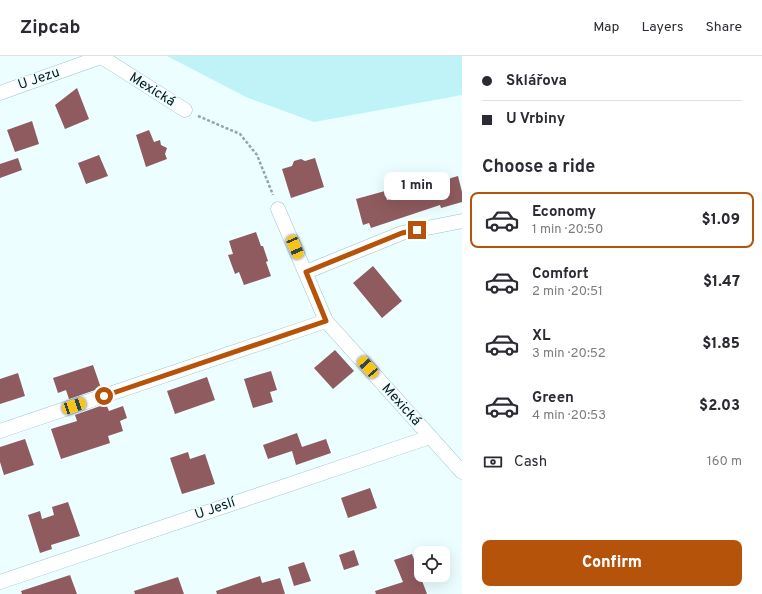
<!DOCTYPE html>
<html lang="en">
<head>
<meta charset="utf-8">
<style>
  :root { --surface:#fff; --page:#f7f7f7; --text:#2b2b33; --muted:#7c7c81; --line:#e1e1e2; --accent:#b45309 }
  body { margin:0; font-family:Overpass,sans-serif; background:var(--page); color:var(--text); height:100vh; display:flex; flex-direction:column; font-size:15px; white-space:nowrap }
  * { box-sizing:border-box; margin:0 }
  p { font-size:13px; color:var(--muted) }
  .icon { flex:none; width:22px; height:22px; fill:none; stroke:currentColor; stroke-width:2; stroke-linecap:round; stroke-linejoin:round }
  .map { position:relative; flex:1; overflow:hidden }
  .sheet { display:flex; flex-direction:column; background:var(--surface); width:300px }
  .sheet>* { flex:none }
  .hud { display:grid; align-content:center; height:88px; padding:0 20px; background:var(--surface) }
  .controls { position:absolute; left:414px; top:490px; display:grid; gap:8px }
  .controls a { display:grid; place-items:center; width:36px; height:36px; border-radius:8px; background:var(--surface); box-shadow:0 4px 16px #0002; font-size:20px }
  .end { position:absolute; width:18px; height:18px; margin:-9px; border:5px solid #b45309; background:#fff; box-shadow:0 0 0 2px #fff }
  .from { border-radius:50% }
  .bubble { position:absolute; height:28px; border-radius:8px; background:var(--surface); box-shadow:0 4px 16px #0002; font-size:13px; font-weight:800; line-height:28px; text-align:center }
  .car { position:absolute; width:12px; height:24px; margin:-12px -6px; border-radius:5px; box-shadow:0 0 3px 1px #0007; background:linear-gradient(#f5c518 24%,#345 0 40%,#f5c518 0 76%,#345 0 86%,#f5c518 0) }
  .hud b { display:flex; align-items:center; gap:14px; height:38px; font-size:15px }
  .hud b+b { border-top:1px solid var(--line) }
  .hud i { width:10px; height:10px; background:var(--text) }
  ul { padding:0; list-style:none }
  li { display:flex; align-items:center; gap:12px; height:56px; margin:0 8px 6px; padding:0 12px; border:2px solid transparent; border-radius:8px }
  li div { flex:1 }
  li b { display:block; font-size:15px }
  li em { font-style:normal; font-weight:800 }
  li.on { border-color:var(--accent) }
  li>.icon { width:36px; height:36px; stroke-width:1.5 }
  h2 { padding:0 20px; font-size:18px; line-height:48px }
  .pay { display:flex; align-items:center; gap:10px; height:44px; padding:0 20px; font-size:15px }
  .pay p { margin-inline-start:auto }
  .cta { display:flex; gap:8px; margin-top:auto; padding:8px 20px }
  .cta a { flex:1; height:46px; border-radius:8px; background:var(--accent); color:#fff; font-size:16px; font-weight:800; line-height:46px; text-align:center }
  header { display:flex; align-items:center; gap:24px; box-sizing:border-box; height:56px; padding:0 20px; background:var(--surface); border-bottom:1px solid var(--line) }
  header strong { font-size:19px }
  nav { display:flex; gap:22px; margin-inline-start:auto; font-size:14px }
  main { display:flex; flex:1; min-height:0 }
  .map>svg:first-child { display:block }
</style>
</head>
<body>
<header>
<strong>Zipcab</strong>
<nav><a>Map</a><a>Layers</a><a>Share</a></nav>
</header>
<main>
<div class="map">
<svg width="462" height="538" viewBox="0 0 462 538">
  <rect width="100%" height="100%" fill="#ecfeff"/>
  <path fill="#bff3f7" d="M167,0h295v39l-148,27 -68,-25z"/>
  <g fill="#8f5b5f">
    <path d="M77,32l12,31 -24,10 -10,-24z"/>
    <path d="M32,65l7,23 -24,8 -8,-22z"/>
    <path d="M149,74l5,12 6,-2 1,5 6,3 -2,6 2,5 -21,8 -10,-32z"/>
    <path d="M99,99l9,21 -22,8 -8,-21z"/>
    <path d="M18,102l4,12 -22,8v-14z"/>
    <path d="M315,102l9,29 -33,11 -9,-29 10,-3 2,-5 7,-2 4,2z"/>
    <path d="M458,120l4,16v10l-21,6 -1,-3 -69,23 -2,-5 -6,2 -7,-26 29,-8 2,9 47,-16v-1z"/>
    <path d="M256,176l5,14h2l5,15 -2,1 5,14 -27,9 -5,-13 -4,2 -7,-19 5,-1 -4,-13z"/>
    <path d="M373,210l29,35 -20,17 -29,-35z"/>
    <path d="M335,294l19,21 -21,18 -19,-21z"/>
    <path d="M93,309l8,23 -32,11 -3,-9 -8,3 -5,-15z"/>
    <path d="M271,315l6,19 -7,2 3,10 -20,6 -9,-29z"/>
    <path d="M18,317l7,23 -25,8v-25z"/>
    <path d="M207,321l8,23 -40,14 -8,-23z"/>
    <path d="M106,348l3,7 14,-5 4,12 -7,3 3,10 -15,5 2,7 -49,16 -10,-30 26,-8 -2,-6z"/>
    <path d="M297,377l5,14 24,-8 5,14 -35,12 -4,-14 -24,8 -5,-14z"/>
    <path d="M25,383l9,26 -30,10 -4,-13v-15z"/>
    <path d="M188,396l2,7 15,-5 10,30 -33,10 -12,-36z"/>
    <path d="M370,432l7,20 -29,10 -7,-20z"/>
    <path d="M68,446l12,34 -29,9 1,4 -12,4 -12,-38 12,-4 2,8 12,-4 -2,-8z"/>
    <path d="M354,494l5,15 -15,5 -5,-15z"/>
    <path d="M412,498l15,40h-51l-1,-3 28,-9 -9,-22z"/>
    <path d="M304,506l7,19 -17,5 -6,-19z"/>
    <path d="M70,519l7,19h-55l-1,-3z"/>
    <path d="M260,520l2,7 18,-5 5,16h-68l-1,-3z"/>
    <path d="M178,521l6,17h-49l-1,-3z"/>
  </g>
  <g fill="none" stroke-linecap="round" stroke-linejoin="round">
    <defs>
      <g id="street">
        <path d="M100,0l85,54"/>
        <path d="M0,37l101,-36"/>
        <path d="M278,153l48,112 136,151"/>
        <path d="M306,216l96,-39 60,-12"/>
        <path d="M0,375l326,-110"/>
        <path d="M0,526l430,-145"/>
      </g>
    </defs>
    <use href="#street" stroke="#9ac5c8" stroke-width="15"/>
    <path stroke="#94a6a7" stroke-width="2.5" stroke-dasharray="3 2" stroke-linecap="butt" d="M198,60l42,18 17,21 16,40"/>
    <use href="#street" stroke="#fff" stroke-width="14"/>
  </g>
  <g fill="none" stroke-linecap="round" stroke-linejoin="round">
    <path stroke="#b45309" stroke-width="5" d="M104,340l222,-75 -20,-49 96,-39 15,-3"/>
  </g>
  <g text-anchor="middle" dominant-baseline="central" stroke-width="3" stroke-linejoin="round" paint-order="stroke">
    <g font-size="14" fill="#0b1c1d" stroke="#ecfeff">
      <text transform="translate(39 23) rotate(-19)">U Jezu</text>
      <text transform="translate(152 34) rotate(32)">Mexická</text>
      <text transform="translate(401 349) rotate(48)">Mexická</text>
      <text transform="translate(215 453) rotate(-19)">U Jeslí</text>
    </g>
  </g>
</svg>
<div class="controls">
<a><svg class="icon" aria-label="locate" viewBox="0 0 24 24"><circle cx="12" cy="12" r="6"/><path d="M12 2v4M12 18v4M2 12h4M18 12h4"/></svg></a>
</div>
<i class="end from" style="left:104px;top:340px"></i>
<i class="end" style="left:417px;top:174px"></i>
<div class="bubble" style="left:384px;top:116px;width:66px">1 min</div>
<i class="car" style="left:295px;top:191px;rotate:157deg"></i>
<i class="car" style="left:368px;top:311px;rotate:318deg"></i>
<i class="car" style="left:74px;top:350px;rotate:71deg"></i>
</div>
<section class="sheet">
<div class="hud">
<b><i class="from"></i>Sklářova</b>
<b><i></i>U Vrbiny</b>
</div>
<h2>Choose a ride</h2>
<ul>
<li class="on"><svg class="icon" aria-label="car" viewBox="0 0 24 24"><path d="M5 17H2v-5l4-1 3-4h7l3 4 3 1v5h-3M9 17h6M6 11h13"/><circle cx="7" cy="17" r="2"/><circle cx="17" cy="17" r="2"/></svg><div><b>Economy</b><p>1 min · 20:50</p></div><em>$1.09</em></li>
<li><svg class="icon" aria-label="car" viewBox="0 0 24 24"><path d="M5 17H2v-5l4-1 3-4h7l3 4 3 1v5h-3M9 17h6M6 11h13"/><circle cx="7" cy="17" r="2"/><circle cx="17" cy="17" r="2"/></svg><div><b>Comfort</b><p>2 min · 20:51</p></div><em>$1.47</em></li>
<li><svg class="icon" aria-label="car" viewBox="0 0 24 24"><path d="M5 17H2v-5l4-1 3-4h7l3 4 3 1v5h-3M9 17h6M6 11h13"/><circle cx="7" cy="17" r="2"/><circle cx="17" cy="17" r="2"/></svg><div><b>XL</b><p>3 min · 20:52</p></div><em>$1.85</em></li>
<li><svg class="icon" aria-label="car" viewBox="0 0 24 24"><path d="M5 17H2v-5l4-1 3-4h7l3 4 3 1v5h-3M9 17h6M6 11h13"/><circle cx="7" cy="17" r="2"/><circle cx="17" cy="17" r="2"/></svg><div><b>Green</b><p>4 min · 20:53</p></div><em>$2.03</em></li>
</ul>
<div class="pay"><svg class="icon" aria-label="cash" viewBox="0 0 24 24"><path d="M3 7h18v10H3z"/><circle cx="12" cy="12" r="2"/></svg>Cash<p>160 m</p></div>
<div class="cta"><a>Confirm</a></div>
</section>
</main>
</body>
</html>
